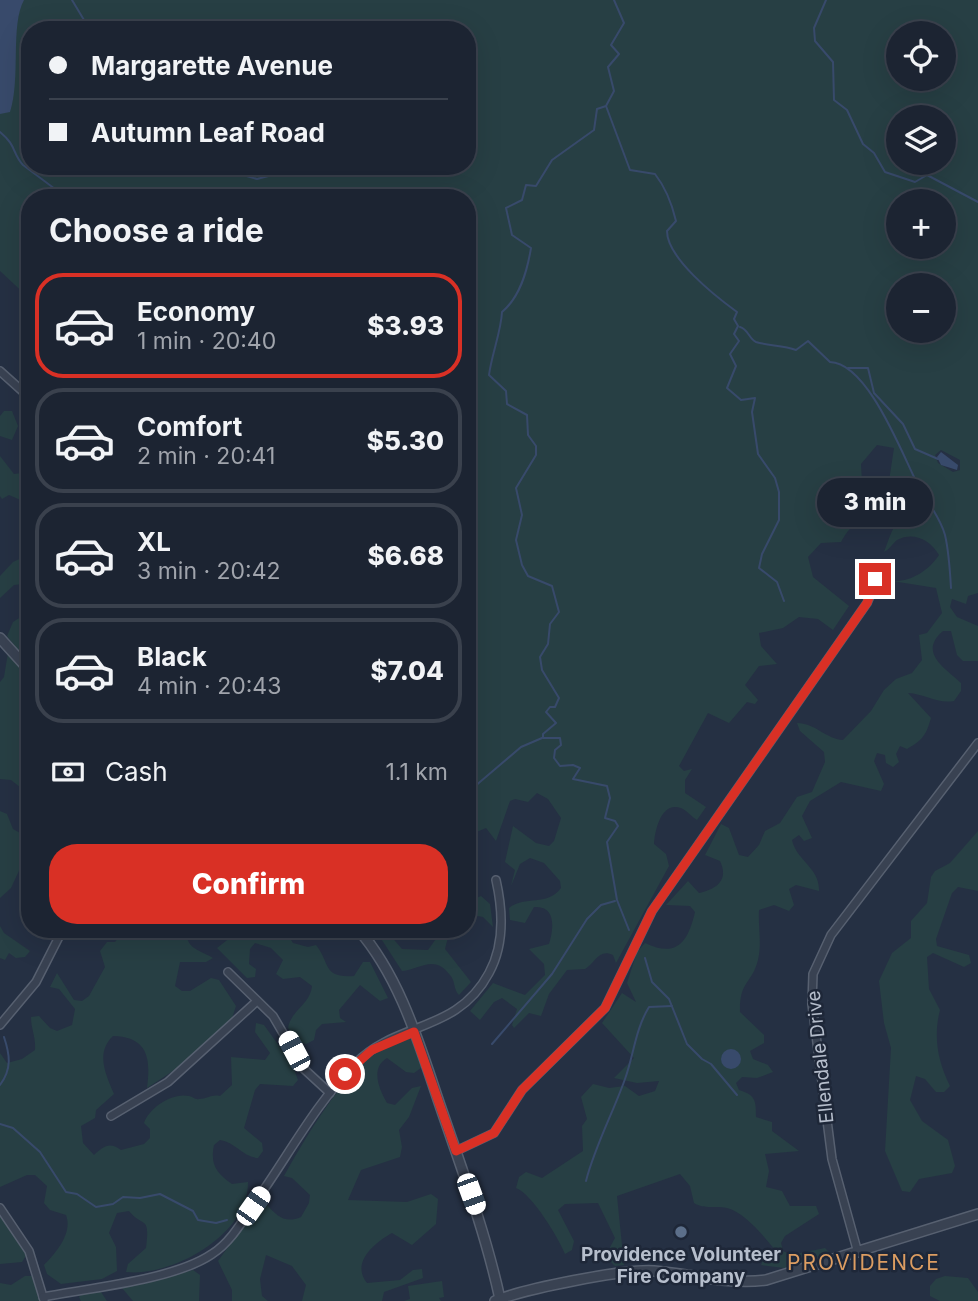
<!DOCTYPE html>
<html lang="en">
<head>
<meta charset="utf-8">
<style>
  :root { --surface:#1c2432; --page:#252c3a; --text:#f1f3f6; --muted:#a0a4ac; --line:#3a414d; --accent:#d93025 }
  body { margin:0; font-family:Inter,sans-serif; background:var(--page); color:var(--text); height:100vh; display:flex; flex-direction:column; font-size:26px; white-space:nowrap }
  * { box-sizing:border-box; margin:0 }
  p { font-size:23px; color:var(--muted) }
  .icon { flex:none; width:38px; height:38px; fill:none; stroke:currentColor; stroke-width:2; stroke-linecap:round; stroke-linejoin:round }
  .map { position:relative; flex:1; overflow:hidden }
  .sheet { position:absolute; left:21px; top:189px; width:455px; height:749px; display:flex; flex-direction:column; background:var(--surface); border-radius:28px; box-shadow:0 7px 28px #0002,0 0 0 2px var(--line) }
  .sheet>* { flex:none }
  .top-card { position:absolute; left:21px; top:21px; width:455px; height:154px; border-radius:28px; box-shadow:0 7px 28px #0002,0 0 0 2px var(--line); display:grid; align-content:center; height:154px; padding:0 28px; background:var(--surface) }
  .buttons { position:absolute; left:886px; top:21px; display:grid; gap:14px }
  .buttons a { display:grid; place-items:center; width:70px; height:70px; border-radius:50%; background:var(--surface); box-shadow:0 7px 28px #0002,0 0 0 2px var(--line); font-size:35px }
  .end { position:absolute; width:32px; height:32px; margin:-16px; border:9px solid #d93025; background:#fff; box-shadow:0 0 0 4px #fff }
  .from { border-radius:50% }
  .bubble { position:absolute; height:49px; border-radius:24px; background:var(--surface); box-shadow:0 7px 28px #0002,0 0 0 2px var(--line); font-size:23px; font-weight:800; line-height:49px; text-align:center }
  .car { position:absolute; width:21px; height:42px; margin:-21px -10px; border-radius:9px; box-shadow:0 0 5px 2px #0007; background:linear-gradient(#fff 24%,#345 0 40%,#fff 0 76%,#345 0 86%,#fff 0) }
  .top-card b { display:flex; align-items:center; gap:24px; height:66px; font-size:26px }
  .top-card b+b { border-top:2px solid var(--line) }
  .top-card i { width:18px; height:18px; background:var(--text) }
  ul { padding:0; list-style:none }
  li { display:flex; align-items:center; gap:21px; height:105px; margin:0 14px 10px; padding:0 14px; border:4px solid var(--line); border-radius:28px }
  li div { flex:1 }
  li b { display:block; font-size:26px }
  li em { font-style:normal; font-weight:800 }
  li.selected { border-color:var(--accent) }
  li>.icon { width:63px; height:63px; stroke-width:1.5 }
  h2 { padding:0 28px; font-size:32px; line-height:84px }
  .pay { display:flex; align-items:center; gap:18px; height:77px; padding:0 28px; font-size:26px }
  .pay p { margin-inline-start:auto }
  .primary-button { display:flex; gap:14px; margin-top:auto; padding:14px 28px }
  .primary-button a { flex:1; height:80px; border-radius:28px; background:var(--accent); color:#fff; font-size:28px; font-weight:800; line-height:80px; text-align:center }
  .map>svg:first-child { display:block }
</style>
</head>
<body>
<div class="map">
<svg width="978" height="1301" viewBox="0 0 978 1301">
  <rect width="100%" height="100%" fill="#253043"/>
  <g fill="#273f44" fill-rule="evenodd">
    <path d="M0,0h978v593l-10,3 -2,8 -14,-5 -2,8 7,10 21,9v35h-15l-6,-6 -6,-24h-8c-26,22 4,38 18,52v8l-7,10c-17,3 -29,-7 -46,-8l23,25c-5,17 -8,22 -24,31l-7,-3 -4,8 3,8 -6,5 -7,-4 -1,-8 -8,-2 -3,8 10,23 -3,7 -40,-9 -31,19 -8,15 10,22 -8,3 -5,-6 -7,5c4,20 28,28 27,51l-23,-6 -7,4 5,16 -5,6 -15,-6 -15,5c-1,17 3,33 -1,50 -6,24 -19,21 -18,52l24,23v8l-14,8 3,8 15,6 5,7 -16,6 -15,-1 -6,6 3,7c17,5 17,11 17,27l16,5v9l27,20 -34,3 4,17 -3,16 16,4 8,15h26l3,8 -34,22 -4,7 2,8 8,4 34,-7 6,6 -39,15 -31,-4 3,-7 11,-8c-11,-14 -31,-38 -48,-42 -12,-3 -22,2 -33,-5l-4,-17 -10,-12 -63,22 7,69 -9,1c-11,-10 -6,-17 0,-28l-17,-35 -33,1 -7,6 16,31 -2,9 -7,4c-7,-17 -33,-60 -49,-66l3,-11 7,-5 16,6 41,-27 -1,-25 5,-7 -6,-22 12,-13 16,4 16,-2 14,10 16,-5 4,-10 -22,2 -23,-5 20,-20 -32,-35 20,-30 14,9 -9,-19 10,-31 8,-9c31,15 43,0 50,-31l-5,-6 -24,-1 22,-24 11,12c18,-4 30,-13 21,-32l-15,-6 16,-31 8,4 10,27 9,2 11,-12 6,-14 15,-8 17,-26 15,-5 13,-30 -1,-10 -24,-21 -3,-8c18,0 29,16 46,17l28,-29 13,-21 12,-11 16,-6 10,-13 -3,-25 8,-2 15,-20 -6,-25 -44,-7c20,1 37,-11 47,-26 -8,-14 -25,-24 -42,-15 -5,4 -7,9 -13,12 4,-10 7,-22 14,-31 10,-14 21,-22 9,-40h-18l5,-33 -17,-3 -16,19 1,18 16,41c-23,-3 -27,2 -37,19l-20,1 -13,14 5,20 36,29 -16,24 -15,-11 -19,-2 -16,11 -24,5 2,13 16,18 -18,2 -14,19 13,15 -3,4 -8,-2 -18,21 -21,-10 -29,53 5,5 8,-2 -7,11v13l21,14 -9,13c-5,-3 -9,-8 -14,-11 -21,-10 -28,20 -29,35l12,10 3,12 -53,97 -3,-8c-14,-7 -18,8 -28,14l-18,1 -18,24 -8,22 -12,-3 -15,15 -2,-3 5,-16 -15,-11 -8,4 -14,18 -10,-9 23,-28 32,12 20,-20 -1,-11 -15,-15 20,-5c5,-16 7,-39 -15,-37l-9,16 -15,-3 -1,-12c16,-13 38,-1 52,-20l-1,-7 -16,-18 -14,-5 -10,6 -9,22 4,-16 -10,-8 8,-36 23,17 13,3 5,-5 7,-23 -13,-19 -11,-6 -9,9 -13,-3 -5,2 -14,40 -10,-13 -19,8v-638h-437v101l-30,-28zM30,30h437v136h-437zM898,33h45v46h-45zM898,117h45v46h-45zM898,201h45v46h-45zM898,285h45v46h-45zM941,450l19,10v10l-7,2 -15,-9 -3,-8z"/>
    <path d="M4,411h8l6,15 -6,14 -12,-4v-20z"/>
    <path d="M0,456l14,18 16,-2v9l-6,6 6,8v14l-5,-7 -16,-7 -7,4 -2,-3z"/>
    <path d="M30,554v35l-8,-5 -8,1 -14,13v-22l13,-14z"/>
    <path d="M30,611v54l-23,-29 6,-14z"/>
    <path d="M8,653l22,26v57l-10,10 10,13v36l-19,-15 -11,-1v-97l4,-5z"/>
    <path d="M0,811l7,3 6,15 14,8 3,10 -19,41 -11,10z"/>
    <path d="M978,831v60l-20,-4 -6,6 -16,46 1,7 32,9 2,8 -7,4 -31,-14 -6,4 2,32 11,21c-7,27 -2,52 10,76l-6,6h-8l-11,-13 -9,-3 -6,24 12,21 26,19 7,26 -3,7 -33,6 -9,13 -8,-1 -17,-40 6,-103 -7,-25 -5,-42 13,-28 19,-15v-17l16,-18 4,-26 4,-6 15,-8z"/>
    <path d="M481,896l9,8 3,23 -10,-10 -16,-3v-12z"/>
    <path d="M0,926l4,7 26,18 -5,6 -9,1 -7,-5 -4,7 -5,-2z"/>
    <path d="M125,929h62c-3,19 12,21 26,29l-7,4h-26l-5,24 7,5h8l21,-13 8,2 17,26 -5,15 -49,44 -35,23c4,-30 1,-51 -34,-52 -18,17 -7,39 1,58l-18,16 -1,8 -14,8 2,17 11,12c9,-8 15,-14 27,-5l23,-6 6,-6v-9l-6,-6c5,-15 28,-31 45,-27 5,1 6,4 10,3 9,0 12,-5 21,-3l12,-11 -1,-28 34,3 5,-7 -15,-21 1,-9 8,2 28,39 6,16 -5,6 -33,-2 -5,6 -11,38 18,15 1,8 -5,7c-15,-1 -23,-16 -38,-18l-6,5c-4,19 2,28 18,39l16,-2c1,52 -75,95 -122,90l2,-8 18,-16c4,-34 -2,-19 -17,-37l-12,2 -8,20 7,14 1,24 -15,8 -41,5 -14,-10 -3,-9c12,-12 29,-32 22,-50l-16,-5 -6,-7 3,-17 -12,-11h-8l-27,12v-134l7,10 15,-4 13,-9c1,-13 -4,-21 -4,-33l8,-1 11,12 7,3 15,-6 3,-16 -16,-20 -9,-2 7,-14 17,27 8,1 7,-5 16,-29 -5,-16 7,-9h8z"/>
    <path d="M229,929h55l9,14 15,4 8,-2c15,19 6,33 38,31l9,-14h7l18,36 -8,3 -20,-16 -21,25 1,8 6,4 -24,2 -6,6 -2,10 -8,4 -8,-3 -10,-13c3,-18 22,-23 24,-42l-12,-9 -17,2 -7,-5 7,-14 -12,-12 -16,-5 -5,6 -1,15 7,5 -1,8 -8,1 -30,-30 14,-11z"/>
    <path d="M437,929h13l-5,20 26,33 -12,13c-6,-6 -3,-13 -9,-20 -16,-21 -29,-6 -48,-4l-22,-34 9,-3 13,15 26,1 10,-14z"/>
    <path d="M411,1037l13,23 -3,8 -7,5 -8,-1 -19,-14c-17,10 -8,31 0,45l8,2 17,-17 9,-2 -12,31 -10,13 3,17 -2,10 -39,13 -13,30 59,2 24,-8 7,5 -2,25 -24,21 -20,-12c-16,9 -42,29 -25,50l33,-3 13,-10 9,-1 1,9 -39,14 -2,9h-80l4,-16 -14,-19 -26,-11 -6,24 2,17 6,5h-36v-11l-14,-29 40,-56 8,-1c11,12 19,20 35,13l8,-14 1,-8 -18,-17 -8,-2c20,-36 58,-101 92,-123 11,-6 24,-11 35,-16z"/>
    <path d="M0,1212l20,27 7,15 -5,8 -22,2z"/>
    <path d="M193,1270l7,5 -1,26h-66l-11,-13z"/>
    <path d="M25,1276h8l7,25h-40v-18l11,2z"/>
    <path d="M945,1276l23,2 10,14v9h-38l-10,-5v-10l6,-7z"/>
    <path d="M442,1281l2,16 -5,1 2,3h-37l6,-2 -2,-13z"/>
    <path d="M85,1291l16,1 6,9h-26l-2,-4z"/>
  </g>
  <g fill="#384a6b">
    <path d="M0,0h24c-14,25 -3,79 -14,112l-10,2z"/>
    <path d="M941,452l17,13 -1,5 -16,-5 -4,-8z"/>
    <circle cx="731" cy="1059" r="10"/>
  </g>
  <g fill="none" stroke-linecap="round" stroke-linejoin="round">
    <g stroke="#384a6b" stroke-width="2">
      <path d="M72,0l18,30"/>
      <path d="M614,0l10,23 -13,22 8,9 -11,13 6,24 -8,15 24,64 25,4c11,14 17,30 21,47l-9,10c0,27 48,65 70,81l-3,7 4,7 -4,8 5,7 -9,13 6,12 -9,22 14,12 14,-2 -3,14 6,42 17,24 4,14v28l-17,34 -3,14 18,14 7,19"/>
      <path d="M826,0l-12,28 1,13 18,21 1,38 13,10 16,34 11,9 11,19 30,10 12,-7 51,27"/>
      <path d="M606,106l-9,3 -3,21 -42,30 -16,26 -10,-1 -4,15 -16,8 6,27 19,13c-4,24 -11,49 -29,64 -1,20 -10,41 -13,63l17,16 1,13 20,11 1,20 8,11v9l-20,33 6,27 -6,25 6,25 6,11 24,10 7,26 -9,12 -2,20 -8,13 2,13 17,28 -4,9h-5l-4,5 10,11 -13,11v4h17l1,7 -6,5 -1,8 6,8 13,-1 7,3 -7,11 34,7 3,12 -5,20 10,3 3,5 -11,16 10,58 12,30"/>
      <path d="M0,132c17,14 12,21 23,33l44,33"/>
      <path d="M189,166l4,4 29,-1 35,10 23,-6"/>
      <path d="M740,327c8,2 9,12 16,15 13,4 27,3 40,8l12,-9 22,21c38,1 72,92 87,121 9,18 23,33 28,52 4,17 5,36 6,53"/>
      <path d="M848,368h20l6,25 29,31 12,25 23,10"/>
      <path d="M467,793l54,-46 21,-9"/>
      <path d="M645,958l7,24 17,17 18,45 15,15 9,5 26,31"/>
      <path d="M492,1044l60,-70 35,-55 14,-14 14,-4"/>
      <path d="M0,1085c12,-16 10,-30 4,-48"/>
      <path d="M0,1124l13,4 27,24 26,40 11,2 19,13 17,-3 10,-7 17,1 20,-4 33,17 5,9 18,3 11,-3"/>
      <path d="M586,1181c9,-35 27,-68 39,-102 9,-25 10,-49 24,-72l23,-1"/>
    </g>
    <defs>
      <g id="minor">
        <path d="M0,371l30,27"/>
        <path d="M228,972l45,44 31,53 26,24"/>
        <path d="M0,1025l36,-43 27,-53"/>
        <path d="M111,1116l57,-34 89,-81"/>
        <path d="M456,1151l38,-18 28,-43 83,-82 47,-97 215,-308 7,-16 -3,-18"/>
        <path d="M0,1208l29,43 15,49"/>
        <path d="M858,1253l-26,-94 -20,-155 1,-30 18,-39 147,-192"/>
        <path d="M43,1297c47,-9 131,-17 169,-43 19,-12 31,-34 44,-53 32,-45 60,-98 100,-138 41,-42 101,-30 133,-90 16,-29 14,-62 7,-93"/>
      </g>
      <g id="tertiary">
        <path d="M0,638l30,33"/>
        <path d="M358,929c45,52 63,122 85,185 21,61 43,121 57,185"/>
        <path d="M495,1301c28,-12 128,-32 159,-30 37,3 75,14 112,9l212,-66"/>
      </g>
    </defs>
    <use href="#minor" stroke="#576070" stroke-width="10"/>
    <use href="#tertiary" stroke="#576070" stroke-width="12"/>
    <use href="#minor" stroke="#394252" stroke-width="7"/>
    <use href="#tertiary" stroke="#394252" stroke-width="9"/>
  </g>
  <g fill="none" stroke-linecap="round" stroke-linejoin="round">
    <path stroke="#d93025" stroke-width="9" d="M345,1074l27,-24 42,-18 42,119 38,-18 28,-43 83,-82 47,-97 215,-308 8,-24"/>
  </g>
  <circle fill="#5c6f8a" stroke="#1e2738" stroke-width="2.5" cx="681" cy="1232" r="7"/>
  <g text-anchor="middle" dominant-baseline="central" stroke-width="5" stroke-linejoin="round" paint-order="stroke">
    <g font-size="19" fill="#b6becc" stroke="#1e2738">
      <text transform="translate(820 1057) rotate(-96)">Ellendale Drive</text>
    </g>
    <g font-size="19" font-weight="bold" fill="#b6becc" stroke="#1e2738">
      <text x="681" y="1254">Providence Volunteer<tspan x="681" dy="22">Fire Company</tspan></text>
    </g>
    <g font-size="21" letter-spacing="2" fill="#dc9d62" stroke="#1e2738">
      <text x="864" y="1262">PROVIDENCE</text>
    </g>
  </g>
</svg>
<div class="buttons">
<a><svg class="icon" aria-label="locate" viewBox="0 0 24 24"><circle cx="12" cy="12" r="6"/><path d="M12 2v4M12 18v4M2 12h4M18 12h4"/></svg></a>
<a><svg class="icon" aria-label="layers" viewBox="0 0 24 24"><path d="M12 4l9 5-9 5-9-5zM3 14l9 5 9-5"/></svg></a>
<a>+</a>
<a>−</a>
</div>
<i class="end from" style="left:345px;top:1074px"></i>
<i class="end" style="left:875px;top:579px"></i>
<div class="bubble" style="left:817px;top:478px;width:116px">3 min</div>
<i class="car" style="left:294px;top:1051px;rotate:332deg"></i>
<i class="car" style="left:471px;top:1194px;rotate:160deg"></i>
<i class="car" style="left:253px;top:1206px;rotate:35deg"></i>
<div class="top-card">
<b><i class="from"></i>Margarette Avenue</b>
<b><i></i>Autumn Leaf Road</b>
</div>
<section class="sheet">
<h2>Choose a ride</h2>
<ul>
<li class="selected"><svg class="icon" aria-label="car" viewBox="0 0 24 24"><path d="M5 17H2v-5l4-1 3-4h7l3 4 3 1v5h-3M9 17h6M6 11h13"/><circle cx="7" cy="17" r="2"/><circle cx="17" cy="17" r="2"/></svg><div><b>Economy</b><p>1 min · 20:40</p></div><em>$3.93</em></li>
<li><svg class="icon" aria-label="car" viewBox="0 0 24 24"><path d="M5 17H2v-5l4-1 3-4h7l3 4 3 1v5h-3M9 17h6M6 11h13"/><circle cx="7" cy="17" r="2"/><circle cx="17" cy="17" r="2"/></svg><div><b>Comfort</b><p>2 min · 20:41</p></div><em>$5.30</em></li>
<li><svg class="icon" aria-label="car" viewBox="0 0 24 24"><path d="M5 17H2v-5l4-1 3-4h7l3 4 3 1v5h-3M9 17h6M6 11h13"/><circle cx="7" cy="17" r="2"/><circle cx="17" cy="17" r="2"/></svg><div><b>XL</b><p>3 min · 20:42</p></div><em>$6.68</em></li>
<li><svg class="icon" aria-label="car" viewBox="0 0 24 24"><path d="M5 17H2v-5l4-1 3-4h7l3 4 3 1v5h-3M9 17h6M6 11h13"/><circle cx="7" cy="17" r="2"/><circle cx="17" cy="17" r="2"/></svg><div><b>Black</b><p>4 min · 20:43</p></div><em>$7.04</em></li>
</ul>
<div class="pay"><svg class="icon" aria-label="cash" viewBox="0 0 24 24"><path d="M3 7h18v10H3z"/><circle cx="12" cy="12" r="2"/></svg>Cash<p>1.1 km</p></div>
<div class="primary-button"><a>Confirm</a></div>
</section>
</div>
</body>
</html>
